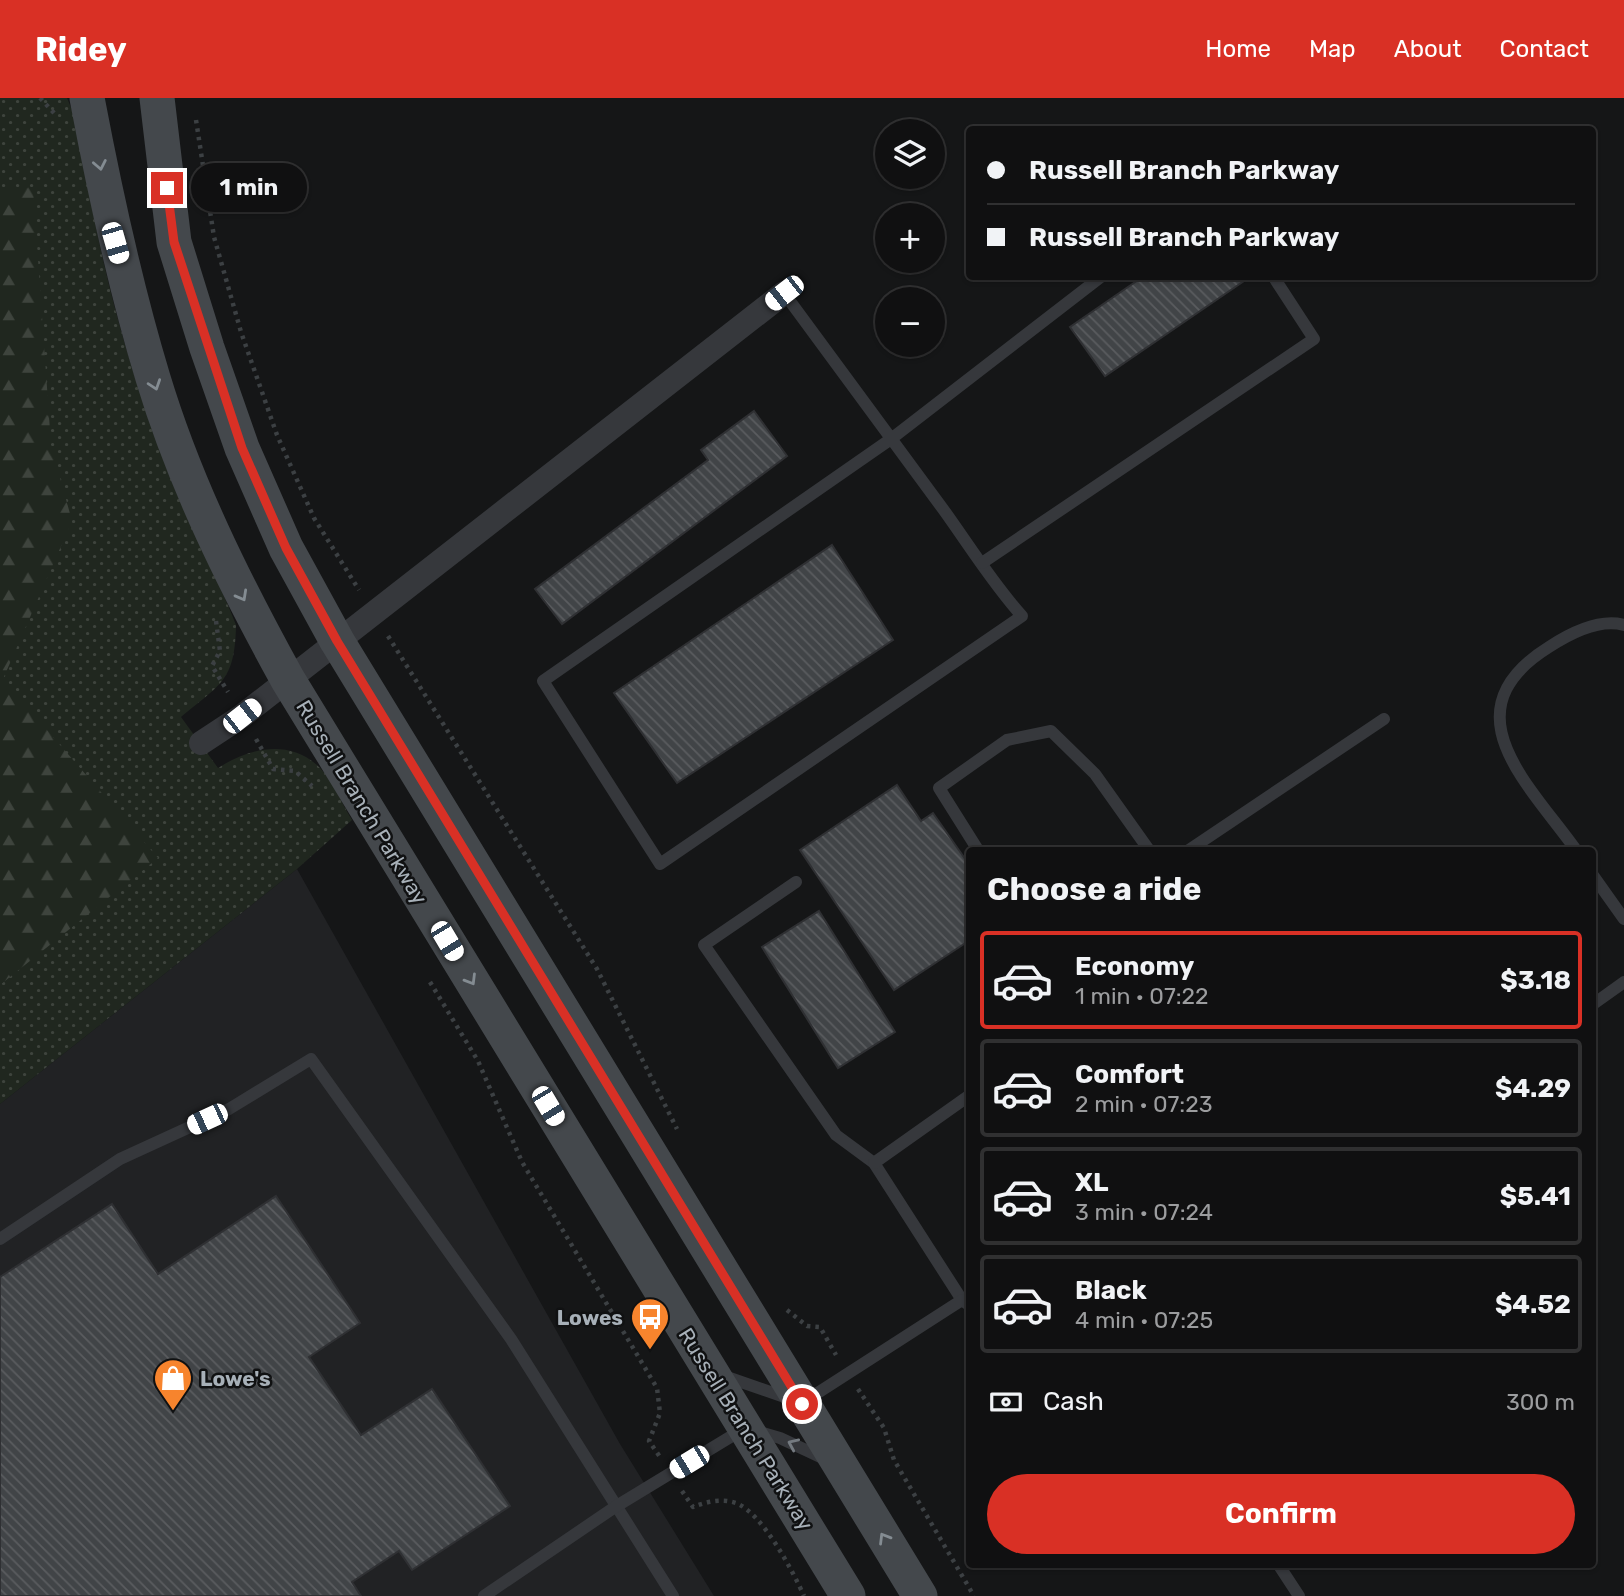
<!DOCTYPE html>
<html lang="en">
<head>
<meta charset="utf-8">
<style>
  :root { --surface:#101011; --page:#1e1e1f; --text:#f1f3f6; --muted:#9c9d9f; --line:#303031; --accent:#d93025 }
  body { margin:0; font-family:Rubik,sans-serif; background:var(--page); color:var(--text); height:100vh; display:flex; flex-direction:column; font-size:26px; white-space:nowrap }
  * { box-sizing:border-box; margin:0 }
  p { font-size:23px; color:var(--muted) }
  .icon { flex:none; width:38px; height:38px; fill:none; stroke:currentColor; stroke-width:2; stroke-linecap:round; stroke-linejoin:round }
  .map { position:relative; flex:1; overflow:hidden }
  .sheet { position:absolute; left:966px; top:749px; width:630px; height:721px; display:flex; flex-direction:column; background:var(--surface); border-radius:7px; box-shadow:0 2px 5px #0004,0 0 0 2px var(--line) }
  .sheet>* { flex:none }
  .hud { position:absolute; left:966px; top:28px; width:630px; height:154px; border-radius:7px; box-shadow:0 2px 5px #0004,0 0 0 2px var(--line); display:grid; align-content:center; height:154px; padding:0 21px; background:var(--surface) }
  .controls { position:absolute; left:875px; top:21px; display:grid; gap:14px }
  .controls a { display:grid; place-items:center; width:70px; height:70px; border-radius:50%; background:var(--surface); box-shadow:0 2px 5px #0004,0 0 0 2px var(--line); font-size:35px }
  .end { position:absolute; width:32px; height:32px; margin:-16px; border:9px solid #d93025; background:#fff; box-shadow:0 0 0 4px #fff }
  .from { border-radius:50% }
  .bubble { position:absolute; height:49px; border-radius:24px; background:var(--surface); box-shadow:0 2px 5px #0004,0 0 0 2px var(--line); font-size:23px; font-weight:700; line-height:49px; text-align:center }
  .car { position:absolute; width:21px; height:42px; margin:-21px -10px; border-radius:9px; box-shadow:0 0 5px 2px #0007; background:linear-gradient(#fff 24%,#345 0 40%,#fff 0 76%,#345 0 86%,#fff 0) }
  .hud b { display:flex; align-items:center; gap:24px; height:66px; font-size:26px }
  .hud b+b { border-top:2px solid var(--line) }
  .hud i { width:18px; height:18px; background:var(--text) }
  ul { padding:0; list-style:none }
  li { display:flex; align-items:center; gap:21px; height:98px; margin:0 14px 10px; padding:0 7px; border:4px solid var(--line); border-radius:7px }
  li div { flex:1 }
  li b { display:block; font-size:26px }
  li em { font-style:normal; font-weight:700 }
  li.selected { border-color:var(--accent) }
  li>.icon { width:63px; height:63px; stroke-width:1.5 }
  h2 { padding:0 21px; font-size:32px; line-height:84px }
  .pay { display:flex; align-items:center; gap:18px; height:77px; padding:0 21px; font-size:26px }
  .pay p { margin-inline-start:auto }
  .primary-button { display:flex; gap:14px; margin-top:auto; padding:14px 21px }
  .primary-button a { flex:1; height:80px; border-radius:42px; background:var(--accent); color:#fff; font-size:28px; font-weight:700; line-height:80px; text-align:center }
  header { display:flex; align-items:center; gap:42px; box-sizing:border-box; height:98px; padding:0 35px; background:var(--accent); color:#fff }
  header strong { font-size:33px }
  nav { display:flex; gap:38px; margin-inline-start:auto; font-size:24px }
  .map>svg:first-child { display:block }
</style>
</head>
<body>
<header>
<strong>Ridey</strong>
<nav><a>Home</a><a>Map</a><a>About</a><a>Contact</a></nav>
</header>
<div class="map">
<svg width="1624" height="1498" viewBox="0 0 1624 1498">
  <defs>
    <pattern id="grass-dots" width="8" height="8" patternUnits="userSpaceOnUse" patternTransform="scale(1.75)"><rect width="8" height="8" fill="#20271f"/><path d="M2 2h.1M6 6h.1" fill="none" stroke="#3e443d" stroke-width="1.8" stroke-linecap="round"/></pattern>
    <pattern id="forest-firs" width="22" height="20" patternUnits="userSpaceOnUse" patternTransform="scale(1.75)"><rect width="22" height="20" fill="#20271f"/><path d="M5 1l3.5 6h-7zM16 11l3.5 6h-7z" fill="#3e443d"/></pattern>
    <pattern id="building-back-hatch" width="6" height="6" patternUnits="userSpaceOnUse" patternTransform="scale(1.75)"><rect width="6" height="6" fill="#414447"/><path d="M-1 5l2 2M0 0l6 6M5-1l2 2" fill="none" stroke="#5a5c5f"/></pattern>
  </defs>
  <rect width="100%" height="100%" fill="#151617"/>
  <path fill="#212224" d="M297,771l323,575 94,152h-714v-492z"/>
  <path fill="url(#grass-dots)" d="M0,0h67l13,31c15,121 47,237 91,350 19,50 46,96 65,146 -1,57 -16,59 -55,92l37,51c31,-20 72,-30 102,0 13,13 22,36 32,52l-55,49 -297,235z"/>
  <path fill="url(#forest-firs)" d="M33,89l18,258 21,76 -69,158 155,179 -158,127v-796z"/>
  <g fill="url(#building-back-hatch)" stroke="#2f3033" stroke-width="2">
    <path d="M1144,178h97l3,5 -139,95 -35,-49z"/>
    <path d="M754,313l33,45 -225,168 -27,-35 173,-129 -7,-10z"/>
    <path d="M832,447l61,95 -216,143 -63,-90z"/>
    <path d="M897,687l24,36 12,-8 37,53v74l-76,50 -94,-140z"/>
    <path d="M819,813l76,121 -57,36 -76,-121z"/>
    <path d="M276,1098l84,127 -51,34 52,78 71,-46 78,117 -98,64 -13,-19 -47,31 9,14h-361v-319l112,-73 46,70z"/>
  </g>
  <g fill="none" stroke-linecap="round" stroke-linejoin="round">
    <g stroke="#3c4043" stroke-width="4.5" stroke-dasharray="3.5 5" stroke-linecap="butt">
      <path d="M40,0l16,17"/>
      <path d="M196,22l18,117 27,95 36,103 37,83 45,72"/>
      <path d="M216,523l4,30 -8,15 16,26"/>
      <path d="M388,538l209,333 80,160"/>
      <path d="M256,641l17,30 22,2 17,15"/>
      <path d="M430,884l48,79 44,101 135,226 3,25 -11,28 11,16"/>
      <path d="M787,1212l20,16 13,1 16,28"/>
      <path d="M858,1291l26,39 10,32 80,136"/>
      <path d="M682,1393l11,16c13,-5 28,-9 43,-4 26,10 57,68 68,93"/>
    </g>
    <g stroke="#36383c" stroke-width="12">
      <path d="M784,195c53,72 106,144 159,216 26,36 50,75 79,107l-362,248 -117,-183 348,-242 211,-163"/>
      <path d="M982,465l332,-224 -41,-63"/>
      <path d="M978,752l-39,-62 68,-48 44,-9 44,43 54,76"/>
      <path d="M1189,752l195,-131"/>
      <path d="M1576,752c-47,-66 -130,-139 -27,-203 20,-13 50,-29 75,-22"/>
      <path d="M1592,776l32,45"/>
      <path d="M796,784l-92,63 132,190 38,28 88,137"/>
      <path d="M1592,907l32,-23"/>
      <path d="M874,1065l96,-68"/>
      <path d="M0,1141l120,-80 109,-50 82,-50 200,280 162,257"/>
      <path d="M724,1278l78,27 160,-103 8,6"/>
      <path d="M1278,1466l21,32"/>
      <path d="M484,1498l131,-89 130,-79 35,10 47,22"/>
    </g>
    <path stroke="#36383c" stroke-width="24" d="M201,645l41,-27 542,-423"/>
    <g stroke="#44484c" stroke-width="35">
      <path d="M87,0c18,95 38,188 66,280 32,106 82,206 135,302l560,916"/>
      <path d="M157,0l17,144 33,106 35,100 44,100 51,93 583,955"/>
    </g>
  </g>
  <defs><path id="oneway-chevron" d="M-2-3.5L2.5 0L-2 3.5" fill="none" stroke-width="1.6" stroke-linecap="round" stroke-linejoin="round" transform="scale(1.75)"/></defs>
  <g stroke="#848c92">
    <use href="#oneway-chevron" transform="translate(100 67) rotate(79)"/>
    <use href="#oneway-chevron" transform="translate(155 287) rotate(71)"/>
    <use href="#oneway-chevron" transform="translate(242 498) rotate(61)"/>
    <use href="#oneway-chevron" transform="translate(471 882) rotate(59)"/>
    <use href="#oneway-chevron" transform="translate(884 1440) rotate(-121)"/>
  </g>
  <use stroke="#747a80" href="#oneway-chevron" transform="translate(793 1346) rotate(-156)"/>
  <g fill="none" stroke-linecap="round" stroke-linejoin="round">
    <path stroke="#d93025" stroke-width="9" d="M167,90l7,54 68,206 44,100 51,93 465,763"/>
  </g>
  <defs>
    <symbol id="bus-pin" viewBox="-11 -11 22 30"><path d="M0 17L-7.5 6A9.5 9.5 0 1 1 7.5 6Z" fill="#f7842d" stroke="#101112"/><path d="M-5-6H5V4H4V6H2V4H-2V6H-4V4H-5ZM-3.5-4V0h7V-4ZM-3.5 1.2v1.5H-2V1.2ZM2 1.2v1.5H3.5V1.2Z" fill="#fff"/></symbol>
    <symbol id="shop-pin" viewBox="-11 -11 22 30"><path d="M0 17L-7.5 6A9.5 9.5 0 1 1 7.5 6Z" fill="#f7842d" stroke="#101112"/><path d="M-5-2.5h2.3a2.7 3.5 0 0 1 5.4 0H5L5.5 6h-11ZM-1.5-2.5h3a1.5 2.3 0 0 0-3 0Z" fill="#fff"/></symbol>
  </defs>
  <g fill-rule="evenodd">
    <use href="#bus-pin" x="628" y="1197" width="44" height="60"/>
    <use href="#shop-pin" x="151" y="1258" width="44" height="60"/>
  </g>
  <g text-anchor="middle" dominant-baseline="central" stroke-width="5" stroke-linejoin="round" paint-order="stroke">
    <g font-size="21" fill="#a7b0b8" stroke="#101112">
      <text transform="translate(362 704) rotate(59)">Russell Branch Parkway</text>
      <text transform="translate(746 1331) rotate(58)">Russell Branch Parkway</text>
    </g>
    <g font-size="21" font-weight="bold" fill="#a7b0b8" stroke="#101112" text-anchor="end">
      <text x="623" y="1219">Lowes</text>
      <text x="200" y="1280" text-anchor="start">Lowe's</text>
    </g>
  </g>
</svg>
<div class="controls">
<a><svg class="icon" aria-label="layers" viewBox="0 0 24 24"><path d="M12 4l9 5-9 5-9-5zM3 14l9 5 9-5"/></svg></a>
<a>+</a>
<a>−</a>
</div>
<i class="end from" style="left:802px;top:1306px"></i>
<i class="end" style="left:167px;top:90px"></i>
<div class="bubble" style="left:191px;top:65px;width:116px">1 min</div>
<i class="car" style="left:115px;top:145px;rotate:164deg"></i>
<i class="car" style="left:784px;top:195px;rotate:232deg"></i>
<i class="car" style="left:242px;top:618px;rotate:52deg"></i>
<i class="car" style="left:447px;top:843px;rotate:149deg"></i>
<i class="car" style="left:548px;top:1008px;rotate:149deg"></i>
<i class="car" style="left:207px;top:1021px;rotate:245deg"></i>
<i class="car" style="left:689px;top:1364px;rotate:239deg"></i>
<div class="hud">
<b><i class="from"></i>Russell Branch Parkway</b>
<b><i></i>Russell Branch Parkway</b>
</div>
<section class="sheet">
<h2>Choose a ride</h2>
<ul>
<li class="selected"><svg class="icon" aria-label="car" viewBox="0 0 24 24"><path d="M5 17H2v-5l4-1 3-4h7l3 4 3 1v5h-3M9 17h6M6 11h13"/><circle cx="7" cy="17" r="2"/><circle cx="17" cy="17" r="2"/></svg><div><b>Economy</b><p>1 min · 07:22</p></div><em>$3.18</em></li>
<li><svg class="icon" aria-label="car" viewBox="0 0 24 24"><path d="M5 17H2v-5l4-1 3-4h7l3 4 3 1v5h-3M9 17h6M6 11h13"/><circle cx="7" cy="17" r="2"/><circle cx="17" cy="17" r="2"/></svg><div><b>Comfort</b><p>2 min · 07:23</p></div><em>$4.29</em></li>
<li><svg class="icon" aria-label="car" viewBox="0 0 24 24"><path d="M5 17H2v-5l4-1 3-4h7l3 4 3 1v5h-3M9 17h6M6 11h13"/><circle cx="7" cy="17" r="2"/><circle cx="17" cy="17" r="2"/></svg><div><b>XL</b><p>3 min · 07:24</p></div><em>$5.41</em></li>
<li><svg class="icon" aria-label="car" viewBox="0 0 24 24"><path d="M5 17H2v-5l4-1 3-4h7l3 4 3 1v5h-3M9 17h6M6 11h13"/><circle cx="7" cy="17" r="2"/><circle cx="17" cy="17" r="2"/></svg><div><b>Black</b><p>4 min · 07:25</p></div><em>$4.52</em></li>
</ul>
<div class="pay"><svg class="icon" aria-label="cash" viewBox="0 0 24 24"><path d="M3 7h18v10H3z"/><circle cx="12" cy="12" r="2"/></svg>Cash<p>300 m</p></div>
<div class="primary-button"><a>Confirm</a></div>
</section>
</div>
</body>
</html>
